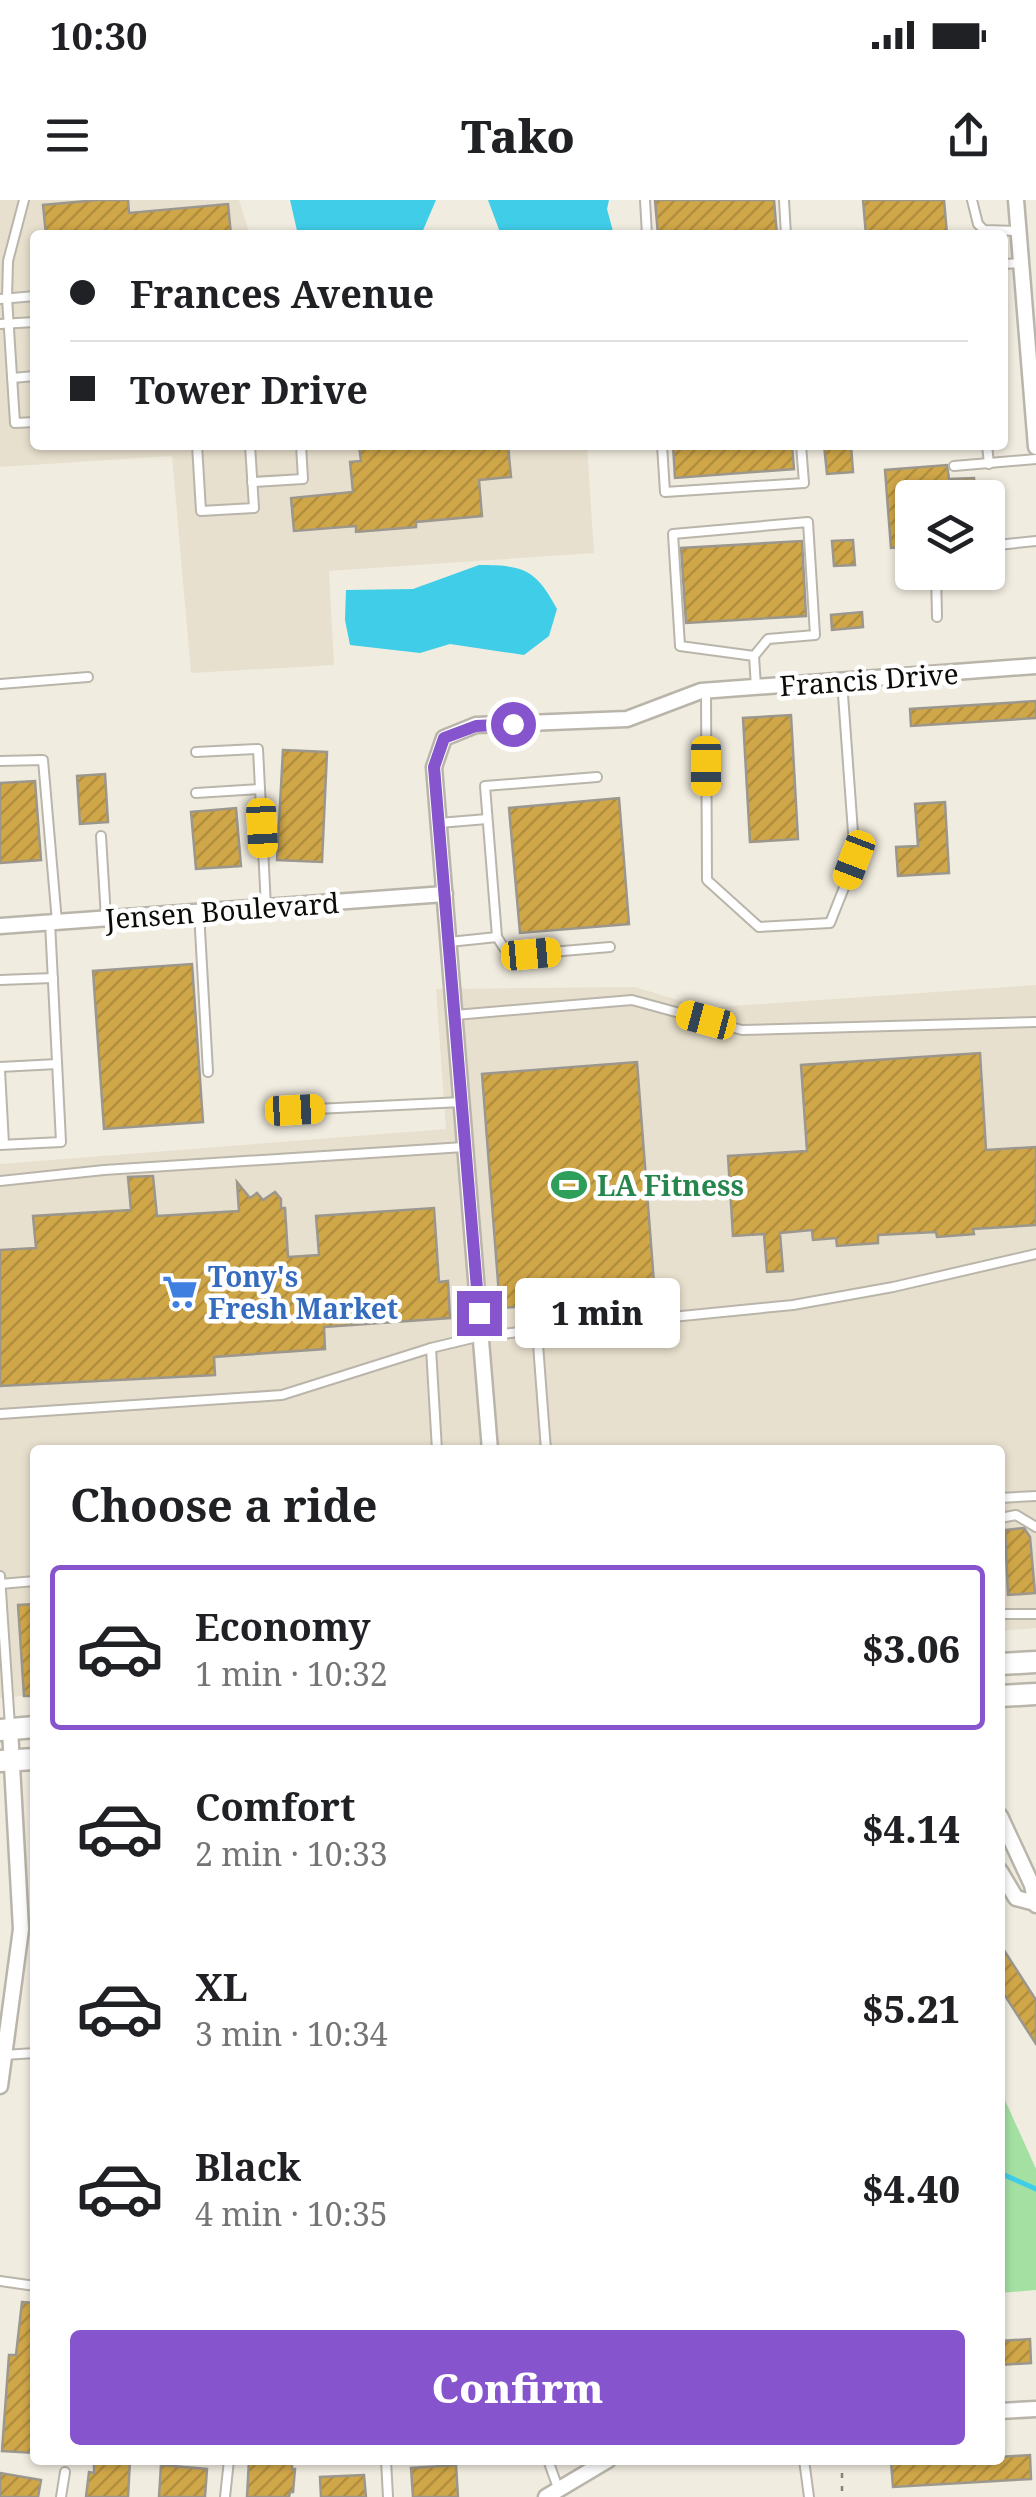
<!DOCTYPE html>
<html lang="en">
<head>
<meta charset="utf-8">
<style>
  :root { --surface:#fff; --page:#f6f6f6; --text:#202124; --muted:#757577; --line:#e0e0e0; --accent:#8654cd }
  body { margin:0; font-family:"Noto Serif",serif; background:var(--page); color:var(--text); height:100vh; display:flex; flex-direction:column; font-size:38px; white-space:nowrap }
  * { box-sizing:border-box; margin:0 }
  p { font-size:32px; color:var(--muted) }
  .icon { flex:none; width:55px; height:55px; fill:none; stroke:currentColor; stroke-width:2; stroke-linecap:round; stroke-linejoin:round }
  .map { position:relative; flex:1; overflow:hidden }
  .drawer { position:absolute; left:30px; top:1245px; width:975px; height:1020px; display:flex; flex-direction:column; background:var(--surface); border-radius:10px; box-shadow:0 2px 8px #0004 }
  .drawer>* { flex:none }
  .top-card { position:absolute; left:30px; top:30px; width:978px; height:220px; border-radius:10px; box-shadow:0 2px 8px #0004; display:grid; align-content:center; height:220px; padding:0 40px; background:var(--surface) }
  .fabs { position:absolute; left:895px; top:280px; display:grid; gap:20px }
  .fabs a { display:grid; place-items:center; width:110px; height:110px; border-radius:10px; background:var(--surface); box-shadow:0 2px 8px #0004; font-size:50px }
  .end { position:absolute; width:45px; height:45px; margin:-22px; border:12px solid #8654cd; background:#fff; box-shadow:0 0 0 5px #fff }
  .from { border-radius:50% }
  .bubble { position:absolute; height:70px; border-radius:10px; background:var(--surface); box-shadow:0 2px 8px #0004; font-size:32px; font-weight:800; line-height:70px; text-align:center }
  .car { position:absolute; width:30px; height:60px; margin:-30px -15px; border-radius:12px; box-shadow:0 0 8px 2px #0007; background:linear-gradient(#f5c518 24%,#345 0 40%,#f5c518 0 76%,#345 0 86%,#f5c518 0) }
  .top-card b { display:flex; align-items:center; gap:35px; height:95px; font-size:38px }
  .top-card b+b { border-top:2px solid var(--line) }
  .top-card i { width:25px; height:25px; background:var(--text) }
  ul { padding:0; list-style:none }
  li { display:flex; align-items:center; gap:30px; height:165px; margin:0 20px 15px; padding:0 20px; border:5px solid transparent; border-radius:10px }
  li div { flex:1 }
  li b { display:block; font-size:38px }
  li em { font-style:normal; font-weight:800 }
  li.active { border-color:var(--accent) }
  li>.icon { width:90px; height:90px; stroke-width:1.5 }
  h2 { padding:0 40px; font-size:45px; line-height:120px }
  .action { display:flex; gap:20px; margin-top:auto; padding:20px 40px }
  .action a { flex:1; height:115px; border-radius:10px; background:var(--accent); color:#fff; font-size:40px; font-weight:800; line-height:115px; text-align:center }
  .status { display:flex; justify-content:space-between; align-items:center; height:70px; padding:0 50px; background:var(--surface); direction:ltr }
  .status svg { height:28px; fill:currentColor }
  header { display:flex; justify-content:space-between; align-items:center; height:130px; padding:0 40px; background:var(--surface); font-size:45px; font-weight:800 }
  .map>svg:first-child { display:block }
</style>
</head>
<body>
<div class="status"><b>10:30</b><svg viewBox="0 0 49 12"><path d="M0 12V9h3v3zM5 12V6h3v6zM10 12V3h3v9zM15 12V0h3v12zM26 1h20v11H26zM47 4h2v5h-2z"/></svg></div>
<header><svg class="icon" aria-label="menu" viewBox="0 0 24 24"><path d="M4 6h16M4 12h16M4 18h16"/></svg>Tako<svg class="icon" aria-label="share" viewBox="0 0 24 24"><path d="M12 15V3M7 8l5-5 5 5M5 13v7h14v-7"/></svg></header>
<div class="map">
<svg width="1036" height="2297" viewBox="0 0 1036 2297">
  <defs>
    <pattern id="building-hatch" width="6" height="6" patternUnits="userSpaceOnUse" patternTransform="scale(2.5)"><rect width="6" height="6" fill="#d0a748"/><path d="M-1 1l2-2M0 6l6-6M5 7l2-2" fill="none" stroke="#b18e3e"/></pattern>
  </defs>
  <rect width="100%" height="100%" fill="#f1ece0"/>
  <g fill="#e8e0ce">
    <path d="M0,0h239l11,35h-215v210h552l7,108 -265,18 5,94 -143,8 -19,-217 -172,11z"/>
    <path d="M1036,785v643l-36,3v-181h-965v245l-35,3v-534l446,-35 -10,-140 199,-2 69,21z"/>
  </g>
  <path fill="#a3e0a2" d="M1000,1889l36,80v121l-36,3z"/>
  <g fill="#40cde8">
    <path d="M290,0h146l-15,35h-123z"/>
    <path d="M488,0h121l-2,9 7,26h-113z"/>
    <path d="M479,365c44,0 57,4 78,44l-8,27 -25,19 -74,-11 -30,9 -70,-8 -5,-25 1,-30 67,-1z"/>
  </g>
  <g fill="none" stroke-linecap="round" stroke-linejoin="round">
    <path stroke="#40cde8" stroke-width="5" d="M1000,1973l36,16"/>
  </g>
  <g fill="url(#building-hatch)" stroke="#9c978d" stroke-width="2.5">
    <path d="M98,0h30l1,13 99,-9 3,31h-185l-3,-30z"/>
    <path d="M655,0h119l3,35h-119z"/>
    <path d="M863,0h81l3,34 -81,1z"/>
    <path d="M359,245h149l3,32 -32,3 3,36 -66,6v5l-60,5v-6l-62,5 -3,-33 62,-6 -3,-30 11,-1z"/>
    <path d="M673,245h119l2,24 -119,9z"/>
    <path d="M824,245h27l2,27 -26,2z"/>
    <path d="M947,265l2,14 25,-1 2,20h-64v48l-21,2 -6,-78z"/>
    <path d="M853,340l2,25 -21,1 -2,-25z"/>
    <path d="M802,341l4,75 -120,7 -5,-75z"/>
    <path d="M862,412l1,15 -31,3 -1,-15z"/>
    <path d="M1036,501v17l-125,8 -1,-17z"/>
    <path d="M791,515l7,124 -48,3 -7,-124z"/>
    <path d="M283,550l44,2 -5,110 -45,-2z"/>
    <path d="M105,574l3,48 -28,2 -3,-48z"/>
    <path d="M35,581l6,79 -41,3v-80z"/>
    <path d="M619,598l10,126 -109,9 -11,-125z"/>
    <path d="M945,602l4,71 -51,3 -2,-29 22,-1 -3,-42z"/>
    <path d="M236,608l5,58 -45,3 -5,-57z"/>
    <path d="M192,764l11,158 -99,7 -11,-158z"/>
    <path d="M980,853l6,97 50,-3v78l-63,4 1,5 -37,3 -1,-5 -58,3v8l-41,3 -1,-8 -23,2 -1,-10 -32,3 3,38 -16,1 -3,-38 -31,2 -5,-80 79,-5 -6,-86z"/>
    <path d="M637,862l18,234 -155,12 -18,-234z"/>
    <path d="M153,976l4,40 82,-5 -2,-29 13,16 7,-5 6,7 12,-8 6,7v9h4l3,49 31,-2 -3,-39 118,-8 5,74 9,-1 2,37 -126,9 1,22 -111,8 1,18 -215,11v-136l36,-2 -3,-32 98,-6 -3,-33z"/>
    <path d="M1024,1328l6,9 5,56 -27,2 -3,-65z"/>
    <path d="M35,1404v92h-11l-6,-91z"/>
    <path d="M1000,1744l36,56v44l-36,-56z"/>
    <path d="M22,2102l13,1v150l-33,-2 7,-96h7z"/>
    <path d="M1030,2139l1,24 -31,2v-24z"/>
    <path d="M1030,2255l1,24 -138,8 -2,-25 109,-2v-3z"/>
    <path d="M94,2260h36l-2,37h-42l3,-25 5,1z"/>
    <path d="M249,2260l43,2v7h3l-2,23h-3l-1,5h-42z"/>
    <path d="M161,2265l46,4 -2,28h-46z"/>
    <path d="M456,2265l2,32h-45l-2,-29z"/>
    <path d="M0,2273l41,7 -3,17h-38z"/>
    <path d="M364,2275l2,22h-45l-1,-20z"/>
  </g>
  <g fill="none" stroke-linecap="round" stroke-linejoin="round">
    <defs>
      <g id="lane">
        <path d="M24,0l-16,61 -1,37 8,125 20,-1"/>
        <path d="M645,0l2,35"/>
        <path d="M784,0l2,35"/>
        <path d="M972,0l6,24 6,6 34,1"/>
        <path d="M1002,64l19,-1"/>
        <path d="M0,99l35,-3"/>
        <path d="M0,124l35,-2"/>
        <path d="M12,178l23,-2"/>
        <path d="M197,245l4,66 53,-3 -4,-63"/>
        <path d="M662,245l3,47 139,-9 -3,-38"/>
        <path d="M987,245l2,19"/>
        <path d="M954,266l82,-7"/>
        <path d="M252,282l51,-3 -2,-34"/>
        <path d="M988,346l48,-5"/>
        <path d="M936,372l1,45"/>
        <path d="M754,456l-74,-10 -7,-112 135,-12 7,113 -47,4 -14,17 2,31"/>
        <path d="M0,484l88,-7"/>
        <path d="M706,491l1,189 52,47 71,-4 25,-63 -13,-179"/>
        <path d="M196,552l62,-3 8,158"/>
        <path d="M0,561l43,-1 14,162"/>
        <path d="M597,577l-112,9 12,151 9,14 10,4 94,-8"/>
        <path d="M196,593l64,-4"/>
        <path d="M439,623l48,-4"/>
        <path d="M101,636l5,82"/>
        <path d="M199,712l9,160"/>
        <path d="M449,742l48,-5"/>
        <path d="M0,780l53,-2"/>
        <path d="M455,815l177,-15 110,30 294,-8"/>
        <path d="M0,867l57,-3"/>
        <path d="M0,870l4,74"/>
        <path d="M295,910l167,-8"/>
        <path d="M0,945l61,-3 -11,-220"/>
        <path d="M0,981l104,-11 360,-23"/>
        <path d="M537,1131l9,119"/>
        <path d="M431,1148l6,102"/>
        <path d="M0,1214l282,-19 149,-47 50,-12 312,-31 100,-18 143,-33"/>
        <path d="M1000,1298l36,-2"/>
        <path d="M1000,1318l16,-3 20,12"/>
        <path d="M0,1376l10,150"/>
        <path d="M0,1384l35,-3"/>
        <path d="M1000,1414h36"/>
        <path d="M4,1855l31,-2"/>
        <path d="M0,2081l35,5"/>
        <path d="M386,2260l2,37"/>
        <path d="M548,2260l10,28"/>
        <path d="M804,2260l5,37"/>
        <path d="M61,2297l4,-25"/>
        <path d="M225,2297l4,-37"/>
      </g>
      <g id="street">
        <path d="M1016,0l20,247"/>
        <path d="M0,726l445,-32"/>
        <path d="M490,1250l-56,-683 10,-29 32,-13 151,-6 74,-28 335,-25"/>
        <path d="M1000,1616l32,69 4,20"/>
        <path d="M1000,1671l16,27 19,5"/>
        <path d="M0,1886l21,-157 -11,-200"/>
        <path d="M1000,2211l36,-2"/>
        <path d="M546,2297l62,-37"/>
      </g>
      <g id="secondary">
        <path d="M1000,1464l36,-2"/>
        <path d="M1000,1496l36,-2"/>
        <path d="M0,1530l35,-3"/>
        <path d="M0,1561l35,-2"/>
      </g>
    </defs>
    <use href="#lane" stroke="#bab5aa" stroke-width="12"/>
    <use href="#street" stroke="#bab5aa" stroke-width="19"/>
    <use href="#secondary" stroke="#bab5aa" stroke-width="25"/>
    <path stroke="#85827a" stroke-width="2.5" stroke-dasharray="5 8" stroke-linecap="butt" d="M842,2260v37"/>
    <use href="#lane" stroke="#fff" stroke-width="8"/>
    <use href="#street" stroke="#fff" stroke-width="14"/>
    <use href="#secondary" stroke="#fff" stroke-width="20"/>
  </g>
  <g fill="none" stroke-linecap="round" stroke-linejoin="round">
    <path stroke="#8654cd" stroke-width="12" d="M479,1113l-45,-546 10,-29 32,-12 37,-2"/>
  </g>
  <defs>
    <symbol id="stadium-bare" viewBox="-9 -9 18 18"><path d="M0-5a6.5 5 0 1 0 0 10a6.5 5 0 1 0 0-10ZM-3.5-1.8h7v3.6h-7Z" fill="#2e9e5b" stroke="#fff" stroke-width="2.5" paint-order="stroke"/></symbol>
    <symbol id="supermarket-bare" viewBox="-9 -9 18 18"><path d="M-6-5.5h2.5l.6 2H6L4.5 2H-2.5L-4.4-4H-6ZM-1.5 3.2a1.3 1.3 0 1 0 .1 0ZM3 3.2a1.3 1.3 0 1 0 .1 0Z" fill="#3f7fe0" stroke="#fff" stroke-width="2.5" paint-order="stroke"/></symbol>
  </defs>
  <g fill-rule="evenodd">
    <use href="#stadium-bare" x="544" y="960" width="50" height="50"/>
    <use href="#supermarket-bare" x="155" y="1067" width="50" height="50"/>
  </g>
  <g text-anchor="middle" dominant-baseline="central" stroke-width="9" stroke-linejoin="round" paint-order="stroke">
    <g font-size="28" fill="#0d0b08" stroke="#fff">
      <text transform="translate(869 479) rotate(-4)">Francis Drive</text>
      <text transform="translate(222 710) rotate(-4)">Jensen Boulevard</text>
    </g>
    <g font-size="28" font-weight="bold" fill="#27864d" stroke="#fff" text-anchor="start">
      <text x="597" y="985">LA Fitness</text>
    </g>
    <g font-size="28" font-weight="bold" fill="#366cbe" stroke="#fff" text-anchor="start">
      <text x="208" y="1076">Tony's<tspan x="208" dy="32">Fresh Market</tspan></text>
    </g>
  </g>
</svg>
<div class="fabs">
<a><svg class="icon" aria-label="layers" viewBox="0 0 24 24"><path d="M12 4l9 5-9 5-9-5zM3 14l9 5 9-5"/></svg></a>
</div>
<i class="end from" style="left:513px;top:524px"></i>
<i class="end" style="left:479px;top:1113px"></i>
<div class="bubble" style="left:515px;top:1078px;width:165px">1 min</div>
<i class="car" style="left:706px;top:566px;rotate:180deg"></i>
<i class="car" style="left:262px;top:628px;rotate:177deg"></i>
<i class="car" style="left:854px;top:660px;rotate:201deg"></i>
<i class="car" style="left:531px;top:754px;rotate:85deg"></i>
<i class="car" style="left:706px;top:820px;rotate:285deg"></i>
<i class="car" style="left:295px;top:910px;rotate:87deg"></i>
<div class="top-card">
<b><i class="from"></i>Frances Avenue</b>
<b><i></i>Tower Drive</b>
</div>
<section class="drawer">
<h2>Choose a ride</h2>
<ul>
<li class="active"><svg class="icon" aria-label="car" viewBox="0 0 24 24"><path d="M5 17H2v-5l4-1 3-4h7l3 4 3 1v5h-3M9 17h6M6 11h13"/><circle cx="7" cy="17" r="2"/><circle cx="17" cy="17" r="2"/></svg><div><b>Economy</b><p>1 min · 10:32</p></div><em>$3.06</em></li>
<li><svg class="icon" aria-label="car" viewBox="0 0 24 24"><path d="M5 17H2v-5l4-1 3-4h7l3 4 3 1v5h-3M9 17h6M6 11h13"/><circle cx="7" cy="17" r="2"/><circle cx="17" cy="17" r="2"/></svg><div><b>Comfort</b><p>2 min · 10:33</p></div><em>$4.14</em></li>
<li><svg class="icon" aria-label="car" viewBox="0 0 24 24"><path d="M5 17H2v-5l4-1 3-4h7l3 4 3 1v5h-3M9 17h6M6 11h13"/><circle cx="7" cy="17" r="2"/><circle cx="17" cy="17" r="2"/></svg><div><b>XL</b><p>3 min · 10:34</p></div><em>$5.21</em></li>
<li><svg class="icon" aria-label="car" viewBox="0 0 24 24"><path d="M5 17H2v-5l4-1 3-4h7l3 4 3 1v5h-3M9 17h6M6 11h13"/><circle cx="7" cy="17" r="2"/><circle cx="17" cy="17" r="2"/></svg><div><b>Black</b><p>4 min · 10:35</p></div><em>$4.40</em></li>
</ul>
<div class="action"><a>Confirm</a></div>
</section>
</div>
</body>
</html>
